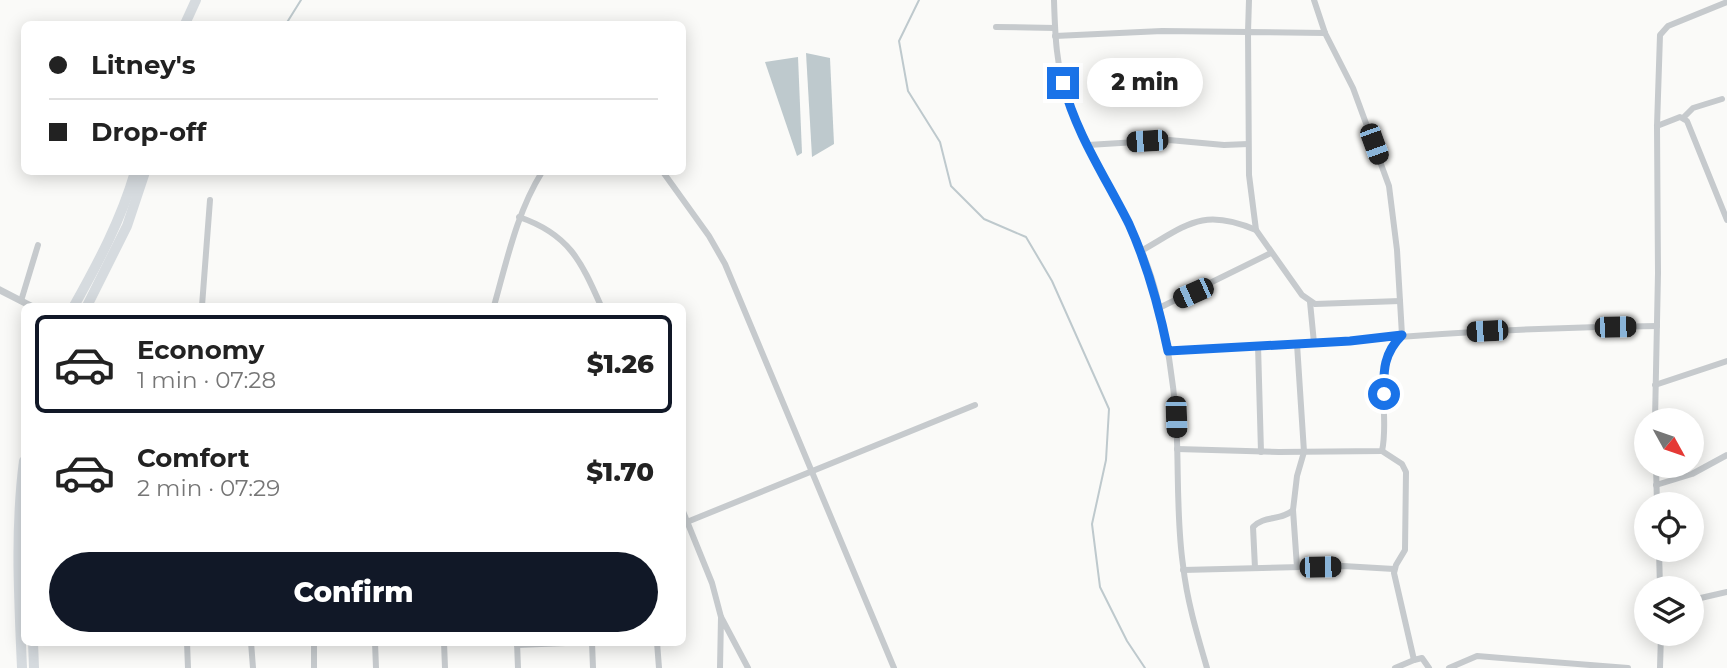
<!DOCTYPE html>
<html lang="en">
<head>
<meta charset="utf-8">
<style>
  :root { --surface:#fff; --page:#f6f6f6; --text:#222; --muted:#767676; --line:#e0e0e0; --accent:#111827 }
  body { margin:0; font-family:Montserrat,sans-serif; background:var(--page); color:var(--text); height:100vh; display:flex; flex-direction:column; font-size:26px; white-space:nowrap }
  * { box-sizing:border-box; margin:0 }
  p { font-size:23px; color:var(--muted) }
  .icon { flex:none; width:38px; height:38px; fill:none; stroke:currentColor; stroke-width:2; stroke-linecap:round; stroke-linejoin:round }
  .map { position:relative; flex:1; overflow:hidden }
  .drawer { position:absolute; left:21px; top:303px; width:665px; height:343px; display:flex; flex-direction:column; background:var(--surface); border-radius:10px; box-shadow:0 4px 18px #0003 }
  .drawer>* { flex:none }
  .guide { position:absolute; left:21px; top:21px; width:665px; height:154px; border-radius:10px; box-shadow:0 4px 18px #0003; display:grid; align-content:center; height:154px; padding:0 28px; background:var(--surface) }
  .needle { width:46px; rotate:130deg }
  .tools { position:absolute; left:1634px; top:408px; display:grid; gap:14px }
  .tools a { display:grid; place-items:center; width:70px; height:70px; border-radius:50%; background:var(--surface); box-shadow:0 4px 18px #0003; font-size:35px }
  .end { position:absolute; width:32px; height:32px; margin:-16px; border:9px solid #1a73e8; background:#fff; box-shadow:0 0 0 4px #fff }
  .from { border-radius:50% }
  .bubble { position:absolute; height:49px; border-radius:24px; background:var(--surface); box-shadow:0 4px 18px #0003; font-size:23px; font-weight:800; line-height:49px; text-align:center }
  .car { position:absolute; width:21px; height:42px; margin:-21px -10px; border-radius:9px; box-shadow:0 0 5px 2px #0007; background:linear-gradient(#222 24%,#8ab4d8 0 40%,#222 0 76%,#8ab4d8 0 86%,#222 0) }
  .guide b { display:flex; align-items:center; gap:24px; height:66px; font-size:26px }
  .guide b+b { border-top:2px solid var(--line) }
  .guide i { width:18px; height:18px; background:var(--text) }
  ul { padding:12px 0 0; list-style:none }
  li { display:flex; align-items:center; gap:21px; height:98px; margin:0 14px 10px; padding:0 14px; border:4px solid transparent; border-radius:10px }
  li div { flex:1 }
  li b { display:block; font-size:26px }
  li em { font-style:normal; font-weight:800 }
  li.active { border-color:var(--accent) }
  li>.icon { width:63px; height:63px; stroke-width:1.5 }
  .button { display:flex; gap:14px; margin-top:auto; padding:14px 28px }
  .button a { flex:1; height:80px; border-radius:42px; background:var(--accent); color:#fff; font-size:28px; font-weight:800; line-height:80px; text-align:center }
  .map>svg:first-child { display:block }
</style>
</head>
<body>
<div class="map">
<svg width="1727" height="668" viewBox="0 0 1727 668">
  <rect width="100%" height="100%" fill="#fafaf8"/>
  <g fill="#bec9cd">
    <path d="M806,53l24,5 4,86 -22,13z"/>
    <path d="M798,57l4,96 -5,3 -32,-94z"/>
  </g>
  <g fill="none" stroke-linecap="round" stroke-linejoin="round">
    <g stroke="#bec9cd" stroke-width="2">
      <path d="M919,0l-20,41 9,50 32,51 11,44 33,33 42,18 26,44 57,128 -3,51 -14,64 8,63 27,54 18,27"/>
      <path d="M286,24l15,-24"/>
    </g>
    <g stroke="#c6cacd" stroke-width="6">
      <path d="M1054,0c1,33 2,68 14,99 25,68 72,127 89,198 9,39 16,80 19,120 3,49 0,100 7,148 4,36 14,69 24,103"/>
      <path d="M996,27l59,1"/>
      <path d="M1325,33l-77,-1 1,143 7,55 46,65 13,9 85,-3"/>
      <path d="M1055,36l107,-5 86,1 1,-32"/>
      <path d="M1683,118l10,-10 29,-9"/>
      <path d="M1657,126l23,-9 7,4 40,99"/>
      <path d="M1088,145l81,-5 55,5 24,-1"/>
      <path d="M663,172l46,64 16,28 169,404"/>
      <path d="M519,217c50,17 62,44 82,89"/>
      <path d="M1141,251c46,-26 61,-44 115,-21"/>
      <path d="M21,301l17,-56"/>
      <path d="M1310,302l4,41"/>
      <path d="M202,306l8,-106"/>
      <path d="M494,306c13,-46 23,-94 48,-134"/>
      <path d="M1159,308l112,-55"/>
      <path d="M1258,345l3,107"/>
      <path d="M1168,351c61,-4 121,-6 181,-10 103,-9 205,-14 308,-15"/>
      <path d="M1655,385l72,-24"/>
      <path d="M1655,420l3,-147 -1,-147 3,-91 8,-9 59,-24"/>
      <path d="M1177,449l102,3 103,-1c9,-41 -13,-83 20,-116l-5,-85 -8,-64 -36,-98 -28,-55 -11,-33"/>
      <path d="M1382,451l20,13 4,8 -1,78 -9,15 -2,8 20,87 8,-2 7,10"/>
      <path d="M1656,466l1,38"/>
      <path d="M1656,485l36,-11 35,-19"/>
      <path d="M682,509l30,74 9,34"/>
      <path d="M1293,510l4,57"/>
      <path d="M682,524l293,-119"/>
      <path d="M1659,550l1,38"/>
      <path d="M1255,568l-2,-41c11,-12 29,-6 40,-17l4,-34 7,-24 -7,-108"/>
      <path d="M1183,570l160,-4 51,3"/>
      <path d="M1692,600l35,-8"/>
      <path d="M187,642l1,26"/>
      <path d="M251,642l2,26"/>
      <path d="M314,642v26"/>
      <path d="M375,642l1,26"/>
      <path d="M444,642l1,26"/>
      <path d="M517,642l1,26"/>
      <path d="M592,642l1,26"/>
      <path d="M657,642l2,26"/>
      <path d="M517,645l73,-3"/>
      <path d="M720,668l1,-51 27,51"/>
      <path d="M1395,668l19,-8"/>
      <path d="M1449,668l28,-12 151,12"/>
      <path d="M1660,668l1,-34"/>
    </g>
    <path stroke="#c6cacd" stroke-width="7" d="M0,290l31,16"/>
    <g stroke="#d6dbdf" stroke-width="10">
      <path d="M185,24l11,-24"/>
      <path d="M74,306c24,-43 47,-86 61,-134"/>
      <path d="M87,306l40,-80 18,-54"/>
      <path d="M33,642l1,26"/>
      <path d="M22,668c-3,-69 -7,-139 2,-207"/>
    </g>
  </g>
  <g fill="none" stroke-linecap="round" stroke-linejoin="round">
    <path stroke="#1a73e8" stroke-width="9" d="M1063,83c13,51 43,95 66,141 19,42 30,83 39,127l182,-10 52,-6c-18,18 -19,35 -18,59"/>
  </g>
</svg>
<div class="tools">
<a><svg class="needle" viewBox="-14 -14 28 28"><path d="M0-13l5 13h-10z" fill="#e53935"/><path d="M0 13l5-13h-10z" fill="#767676"/></svg></a>
<a><svg class="icon" aria-label="locate" viewBox="0 0 24 24"><circle cx="12" cy="12" r="6"/><path d="M12 2v4M12 18v4M2 12h4M18 12h4"/></svg></a>
<a><svg class="icon" aria-label="layers" viewBox="0 0 24 24"><path d="M12 4l9 5-9 5-9-5zM3 14l9 5 9-5"/></svg></a>
</div>
<i class="end from" style="left:1384px;top:394px"></i>
<i class="end" style="left:1063px;top:83px"></i>
<div class="bubble" style="left:1087px;top:58px;width:116px">2 min</div>
<i class="car" style="left:1147px;top:141px;rotate:266deg"></i>
<i class="car" style="left:1374px;top:144px;rotate:160deg"></i>
<i class="car" style="left:1193px;top:293px;rotate:246deg"></i>
<i class="car" style="left:1615px;top:327px;rotate:89deg"></i>
<i class="car" style="left:1487px;top:331px;rotate:267deg"></i>
<i class="car" style="left:1176px;top:417px;rotate:178deg"></i>
<i class="car" style="left:1320px;top:567px;rotate:89deg"></i>
<div class="guide">
<b><i class="from"></i>Litney's</b>
<b><i></i>Drop-off</b>
</div>
<section class="drawer">
<ul>
<li class="active"><svg class="icon" aria-label="car" viewBox="0 0 24 24"><path d="M5 17H2v-5l4-1 3-4h7l3 4 3 1v5h-3M9 17h6M6 11h13"/><circle cx="7" cy="17" r="2"/><circle cx="17" cy="17" r="2"/></svg><div><b>Economy</b><p>1 min · 07:28</p></div><em>$1.26</em></li>
<li><svg class="icon" aria-label="car" viewBox="0 0 24 24"><path d="M5 17H2v-5l4-1 3-4h7l3 4 3 1v5h-3M9 17h6M6 11h13"/><circle cx="7" cy="17" r="2"/><circle cx="17" cy="17" r="2"/></svg><div><b>Comfort</b><p>2 min · 07:29</p></div><em>$1.70</em></li>
</ul>
<div class="button"><a>Confirm</a></div>
</section>
</div>
</body>
</html>
